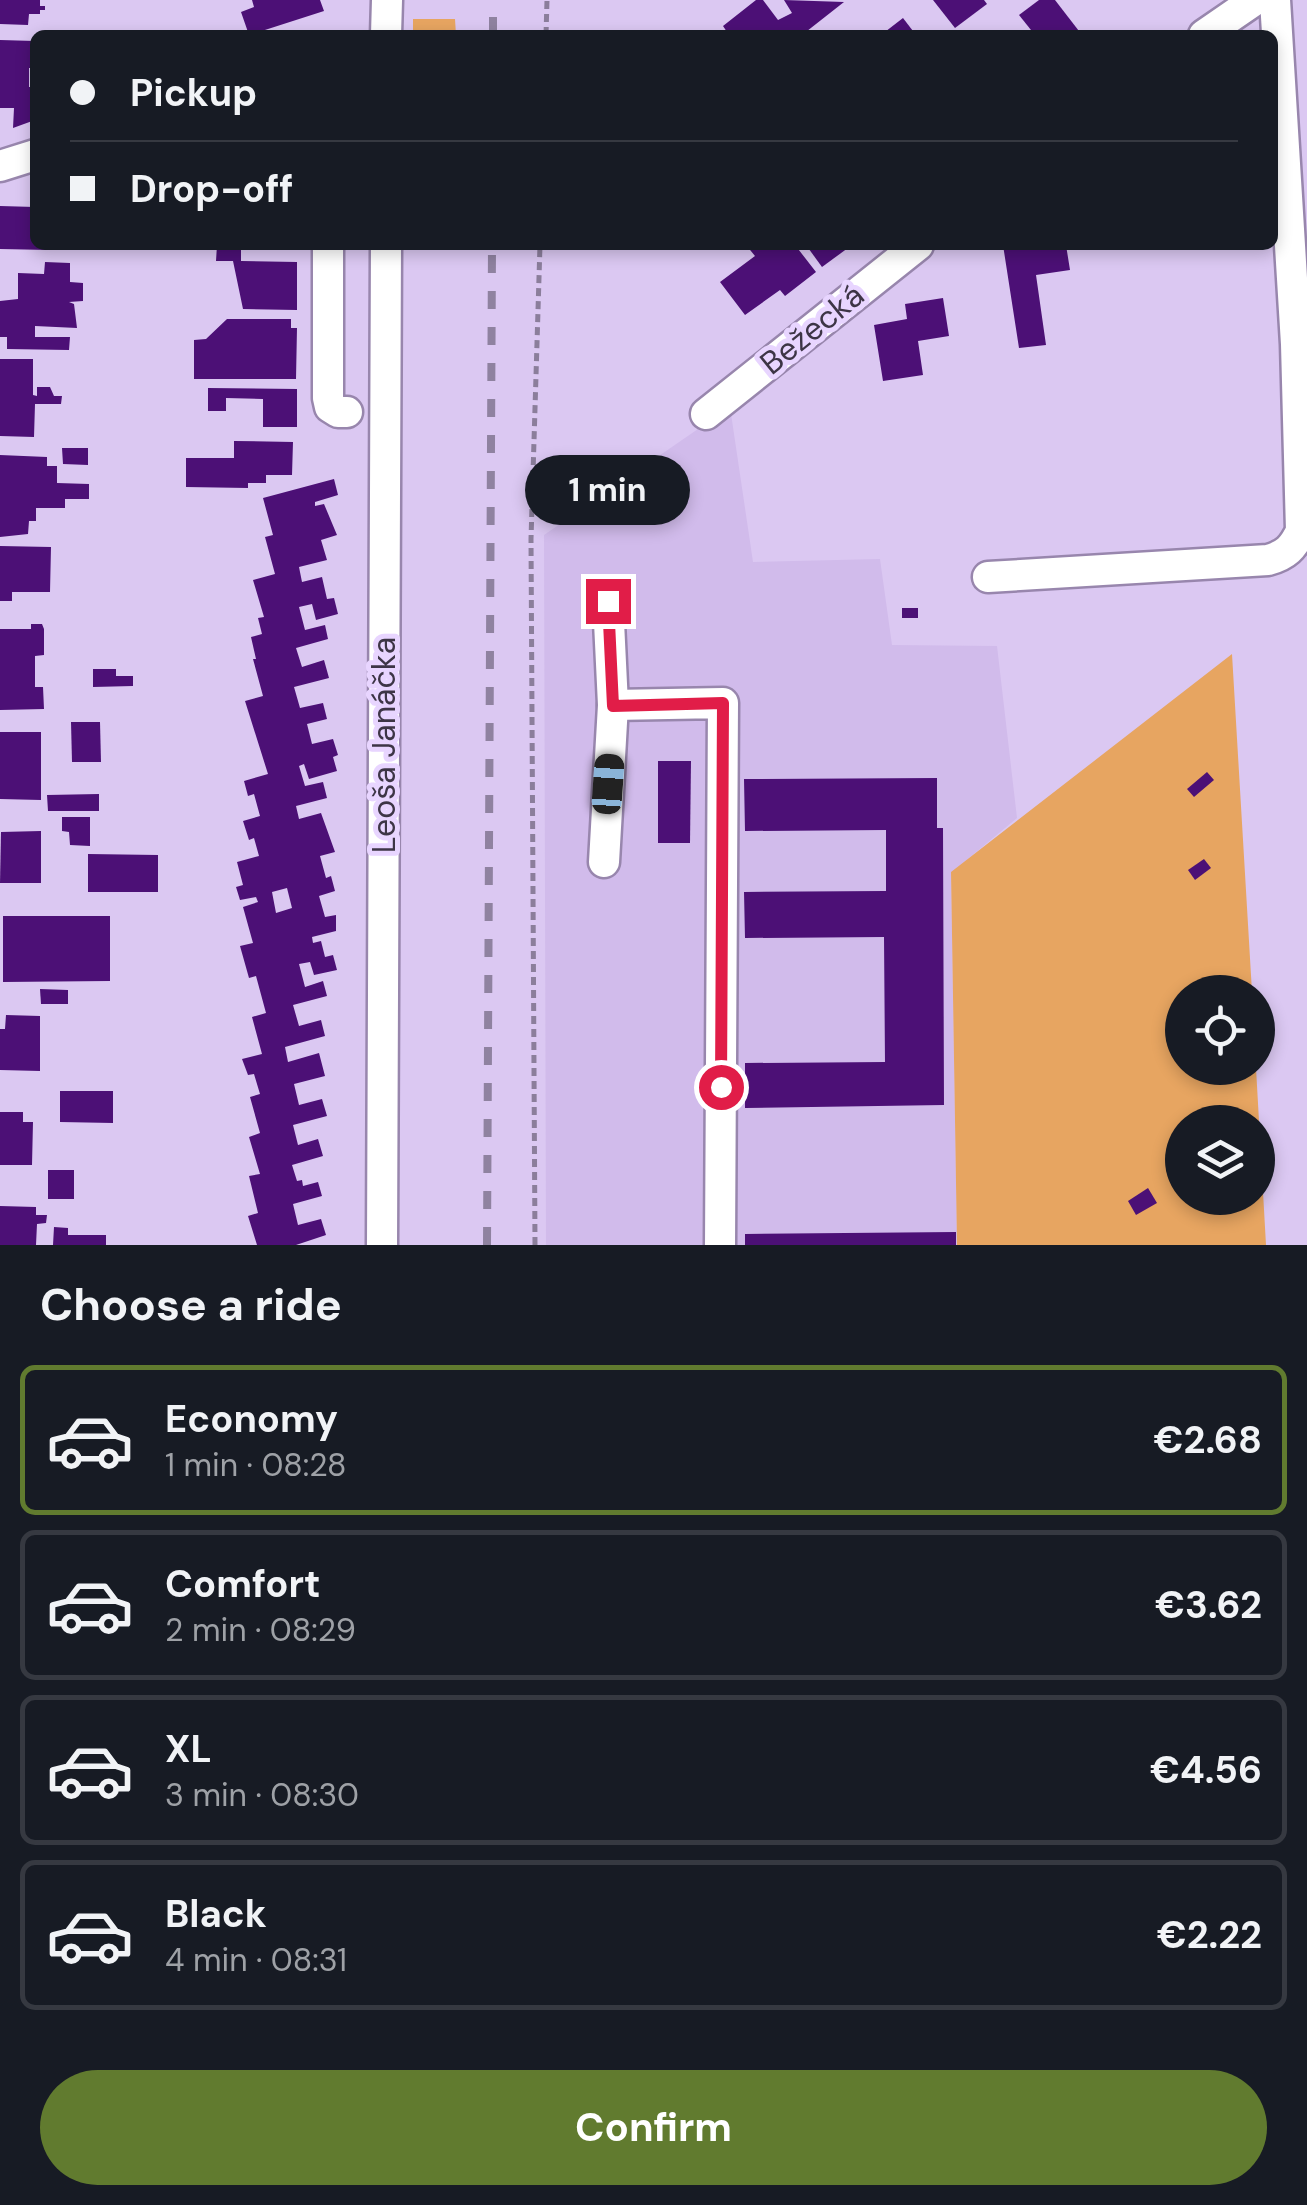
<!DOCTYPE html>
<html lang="en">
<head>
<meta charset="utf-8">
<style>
  :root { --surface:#171b24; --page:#20242c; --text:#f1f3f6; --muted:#9ea1a6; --line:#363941; --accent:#617b2f }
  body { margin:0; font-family:"DM Sans",sans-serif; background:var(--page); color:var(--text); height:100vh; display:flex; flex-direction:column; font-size:38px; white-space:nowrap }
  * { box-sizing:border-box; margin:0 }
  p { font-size:32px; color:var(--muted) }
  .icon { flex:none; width:55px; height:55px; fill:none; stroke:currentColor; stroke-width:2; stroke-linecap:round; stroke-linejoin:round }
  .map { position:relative; height:1245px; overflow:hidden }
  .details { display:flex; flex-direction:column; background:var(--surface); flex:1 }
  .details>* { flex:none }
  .hud { position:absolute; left:30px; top:30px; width:1248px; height:220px; border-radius:15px; box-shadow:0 5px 15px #0003; display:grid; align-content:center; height:220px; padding:0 40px; background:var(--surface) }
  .controls { position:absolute; left:1165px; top:975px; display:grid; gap:20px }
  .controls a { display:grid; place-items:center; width:110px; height:110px; border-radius:50%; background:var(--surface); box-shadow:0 5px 15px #0003; font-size:50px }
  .end { position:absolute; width:45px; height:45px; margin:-22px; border:12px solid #e11d48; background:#fff; box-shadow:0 0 0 5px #fff }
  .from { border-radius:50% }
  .bubble { position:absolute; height:70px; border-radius:35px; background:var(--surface); box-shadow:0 5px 15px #0003; font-size:32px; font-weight:700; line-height:70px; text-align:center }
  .car { position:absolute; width:30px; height:60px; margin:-30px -15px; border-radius:12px; box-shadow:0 0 8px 2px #0007; background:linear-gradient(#222 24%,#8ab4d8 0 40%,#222 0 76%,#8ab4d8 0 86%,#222 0) }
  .hud b { display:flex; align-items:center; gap:35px; height:95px; font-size:38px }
  .hud b+b { border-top:2px solid var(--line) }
  .hud i { width:25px; height:25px; background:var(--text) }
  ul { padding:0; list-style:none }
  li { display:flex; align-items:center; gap:30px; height:150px; margin:0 20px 15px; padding:0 20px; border:5px solid var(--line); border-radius:15px }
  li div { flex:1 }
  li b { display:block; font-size:38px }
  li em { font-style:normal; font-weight:700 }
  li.selected { border-color:var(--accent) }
  li>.icon { width:90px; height:90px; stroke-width:1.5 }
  h2 { padding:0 40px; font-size:45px; line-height:120px }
  .button { display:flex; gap:20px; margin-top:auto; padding:20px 40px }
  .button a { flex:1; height:115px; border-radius:60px; background:var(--accent); color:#fff; font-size:40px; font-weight:700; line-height:115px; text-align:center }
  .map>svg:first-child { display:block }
</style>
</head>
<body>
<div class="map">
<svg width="1307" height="1245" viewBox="0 0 1307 1245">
  <rect width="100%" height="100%" fill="#dbc8f2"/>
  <path fill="#d1bbeb" d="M730,407l23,155 127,-3 12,86 105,1 20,172 -66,55 6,372h-411l-2,-710z"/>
  <g fill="#e7a561" fill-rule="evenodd">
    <path d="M413,19h42l1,16h-43z"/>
    <path d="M1232,654l20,338h-70v76h74l10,177h-309l-6,-373zM1182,1122h76v76h-76z"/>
  </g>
  <g fill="#4c1076" fill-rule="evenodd">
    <path d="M0,0h40v6h5v4h-5v4h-11l-1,11 -28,-1z"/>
    <path d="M252,0h68l4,11 -75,24 -8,-23 13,-5z"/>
    <path d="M756,0h7l15,20 14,-7 -8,-13 60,2 -42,33h-73l-6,-9z"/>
    <path d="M933,0h51l3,4 -32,24z"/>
    <path d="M1039,0h16l27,35h-47l-16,-20z"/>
    <path d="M903,18l13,17h-35z"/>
    <path d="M0,40l35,1v27h-6v19h6v33l-22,8 1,-20h-14z"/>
    <path d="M0,206l35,1v38h13l1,5 -49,-1z"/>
    <path d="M217,245h24v16l56,1v48l-54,-1 -10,-48h-17z"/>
    <path d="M746,245h49l21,27 -31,24 -5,-6 -35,25 -25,-33 35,-26z"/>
    <path d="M806,245h46l-30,22z"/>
    <path d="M1003,245h63l4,25 -34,5 10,70 -27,3z"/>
    <path d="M45,262l25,1v19l13,1v18l-14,1 5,2 3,24 -42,-2v11h35l-1,13 -62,-1v-12h-7v-36l18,-2v-26l26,1z"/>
    <path d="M943,298l6,38 -31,5 5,34 -40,6 -9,-56 33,-6 -2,-15z"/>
    <path d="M227,319h64v9h6l-1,51h-102v-39l12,-1z"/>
    <path d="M0,359h33v36l4,1v-9h13l4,9h8l-1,8h-26l-1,33 -34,-1z"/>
    <path d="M208,388l89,1v38h-34v-28l-37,-1v13h-18z"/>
    <path d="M234,441l59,1 -1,33h-26v8h-18v5l-62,-1v-29h48z"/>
    <path d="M62,448h26v17l-25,-1z"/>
    <path d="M0,455l47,2v9h10v17l32,1v15h-24v9h-29v13h-7l-1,13 -28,3z"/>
    <path d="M334,479l4,16 -23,7v4l9,-2 13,31 -16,5 6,20 -28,7 3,15 20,-5 5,22 7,-1 4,16 -22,6 -4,-16 -13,3 6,23 20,-5 3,14 -32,9 6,19 22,-7 5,18 -35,9 6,21 23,-5 4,16 -20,5 5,20 21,-5 5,16 -5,2 4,14 -28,8 -5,-15 -5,2 6,20 18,-4 4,16 -31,8 3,13 22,-6 14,39 -15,4 6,22 5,-2 4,15 -16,5 6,21 11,-2v16l-24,6 1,6 8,-2 4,16 8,-2 4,15 -23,5 -4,-13 -11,2 6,23 18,-6 4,15 -34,9 6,21 22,-6 4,16 -40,11 3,15 31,-9 6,23 -31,8 5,21 23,-6 5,17 -34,9 5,20 20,-6 5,17 -31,9 5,16 5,-1 1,6 15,-4 4,14 -29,8 5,21 23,-6 5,16 -30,10h-39l-9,-29 10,-3 -9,-37 11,-2 -11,-37 11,-4 -10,-36 10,-3 -6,-20 -6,1 -6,-16 20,-5 -10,-37 14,-4 -10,-37 -7,2 -9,-32 13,-3 -10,-36 15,-5 -2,-5 -16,3 -4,-13 7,-2 -6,-23 22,-6 -5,-18 -5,2 -6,-19 17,-5 -6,-22 -6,2 -4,-15 24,-7 -23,-73 18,-5 -10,-37h3l-5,-22 11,-3 -4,-16 6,-1 -11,-37 22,-6 -10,-37 8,-2 -10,-37zM287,888l5,20 -16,5 -4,-21z"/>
    <path d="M0,546l51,1 -1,45h-38v9h-12z"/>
    <rect x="902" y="608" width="16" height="10"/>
    <path d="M31,624h11l2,5v26l-9,1v31h8l1,22 -44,1v-81h31z"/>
    <path d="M93,669h23v7h17v10l-40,1z"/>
    <path d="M71,722h29l1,40h-29z"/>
    <path d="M0,732h41v68l-41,-1z"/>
    <path d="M658,761h33l-1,82h-32z"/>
    <path d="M1207,772l7,8 -20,17 -7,-8z"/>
    <path d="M937,778v50h6l1,277 -199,3v-45l140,-1 -1,-125 -139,1 -1,-46 142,-1v-61l-141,1 -1,-52z"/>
    <path d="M99,794v17h-51l-1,-16z"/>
    <path d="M62,817h28v29l-20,-1 -1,-13 -7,-1z"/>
    <path d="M41,831v52h-41l1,-51z"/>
    <path d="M88,854l70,1v37h-70z"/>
    <path d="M1204,859l7,9 -16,12 -7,-10z"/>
    <path d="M3,916h107v65l-107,1z"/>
    <path d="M40,989l28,1v14h-27z"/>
    <path d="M6,1015l34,1v55l-40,-1v-41h5z"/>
    <path d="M60,1091h53v32l-53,-1z"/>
    <path d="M0,1112h23v10h10l-1,43h-32z"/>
    <rect x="48" y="1170" width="26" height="29"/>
    <path d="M1148,1188l9,15 -21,12 -8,-14z"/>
    <path d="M0,1206l36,1v8h11l-1,8 -9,1 -1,21h-36z"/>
    <path d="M54,1227l14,1v7h38v10h-53z"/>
    <path d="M956,1232v13h-211v-11z"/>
  </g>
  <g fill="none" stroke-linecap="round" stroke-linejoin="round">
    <defs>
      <g id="minor">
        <path d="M386,35l1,-35"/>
        <path d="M1204,35l51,-35"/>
        <path d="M0,166l35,-11"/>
        <path d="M328,245v153l2,9 8,5h9"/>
        <path d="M706,414l212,-169"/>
        <path d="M988,577l280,-17c18,-5 25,-12 33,-29l-5,-187 -21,-344"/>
        <path d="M608,601l5,104"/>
        <path d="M604,862l9,-157 110,-2 -3,542"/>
        <path d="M382,1245l4,-1000"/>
      </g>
    </defs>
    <use href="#minor" stroke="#9886ad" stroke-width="35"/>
    <g stroke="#8b7e9b" stroke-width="5" stroke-dasharray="8 5" stroke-linecap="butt">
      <path d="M546,35l1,-35"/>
      <path d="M535,1245l-4,-706 9,-294"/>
    </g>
    <use href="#minor" stroke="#fff" stroke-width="30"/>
    <g stroke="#8f82a0" stroke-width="8" stroke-dasharray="18 18" stroke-linecap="butt">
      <path d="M493,35v-35"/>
      <path d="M487,1245l5,-1000"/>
    </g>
  </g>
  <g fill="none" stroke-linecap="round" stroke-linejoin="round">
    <path stroke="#e11d48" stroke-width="12" d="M608,601l5,105 110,-3 -2,384"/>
  </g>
  <g text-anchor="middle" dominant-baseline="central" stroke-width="10" stroke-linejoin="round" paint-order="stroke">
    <g font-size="32" fill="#3d3546" stroke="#e8d5ff">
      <text transform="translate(812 329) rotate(-39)">Bežecká</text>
      <text transform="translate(384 745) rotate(-90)">Leoša Janáčka</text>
    </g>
  </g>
</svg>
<div class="controls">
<a><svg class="icon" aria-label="locate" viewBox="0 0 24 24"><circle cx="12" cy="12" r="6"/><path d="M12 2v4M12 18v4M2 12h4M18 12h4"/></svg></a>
<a><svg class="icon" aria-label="layers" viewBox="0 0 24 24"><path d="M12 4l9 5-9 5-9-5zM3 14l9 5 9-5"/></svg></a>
</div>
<i class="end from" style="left:721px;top:1087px"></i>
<i class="end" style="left:608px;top:601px"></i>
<div class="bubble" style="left:525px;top:455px;width:165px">1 min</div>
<i class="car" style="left:608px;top:784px;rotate:4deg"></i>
<div class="hud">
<b><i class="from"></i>Pickup</b>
<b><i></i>Drop-off</b>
</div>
</div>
<section class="details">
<h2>Choose a ride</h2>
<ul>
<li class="selected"><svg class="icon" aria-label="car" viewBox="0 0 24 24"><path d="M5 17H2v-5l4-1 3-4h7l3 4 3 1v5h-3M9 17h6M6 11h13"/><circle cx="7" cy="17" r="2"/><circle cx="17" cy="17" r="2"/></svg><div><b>Economy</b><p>1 min · 08:28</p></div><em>€2.68</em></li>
<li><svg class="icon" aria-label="car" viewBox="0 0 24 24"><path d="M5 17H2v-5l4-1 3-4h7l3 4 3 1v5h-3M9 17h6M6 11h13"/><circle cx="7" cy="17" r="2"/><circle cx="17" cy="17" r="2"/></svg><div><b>Comfort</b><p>2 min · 08:29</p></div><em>€3.62</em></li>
<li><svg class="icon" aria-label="car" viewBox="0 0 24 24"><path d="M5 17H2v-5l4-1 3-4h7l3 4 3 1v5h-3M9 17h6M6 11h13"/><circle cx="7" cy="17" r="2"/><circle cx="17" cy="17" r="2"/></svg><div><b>XL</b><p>3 min · 08:30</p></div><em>€4.56</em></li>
<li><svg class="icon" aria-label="car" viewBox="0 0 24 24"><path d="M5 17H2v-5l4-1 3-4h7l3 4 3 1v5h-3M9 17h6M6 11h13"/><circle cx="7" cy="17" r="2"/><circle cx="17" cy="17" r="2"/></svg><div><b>Black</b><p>4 min · 08:31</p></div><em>€2.22</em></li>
</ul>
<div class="button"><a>Confirm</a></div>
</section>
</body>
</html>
